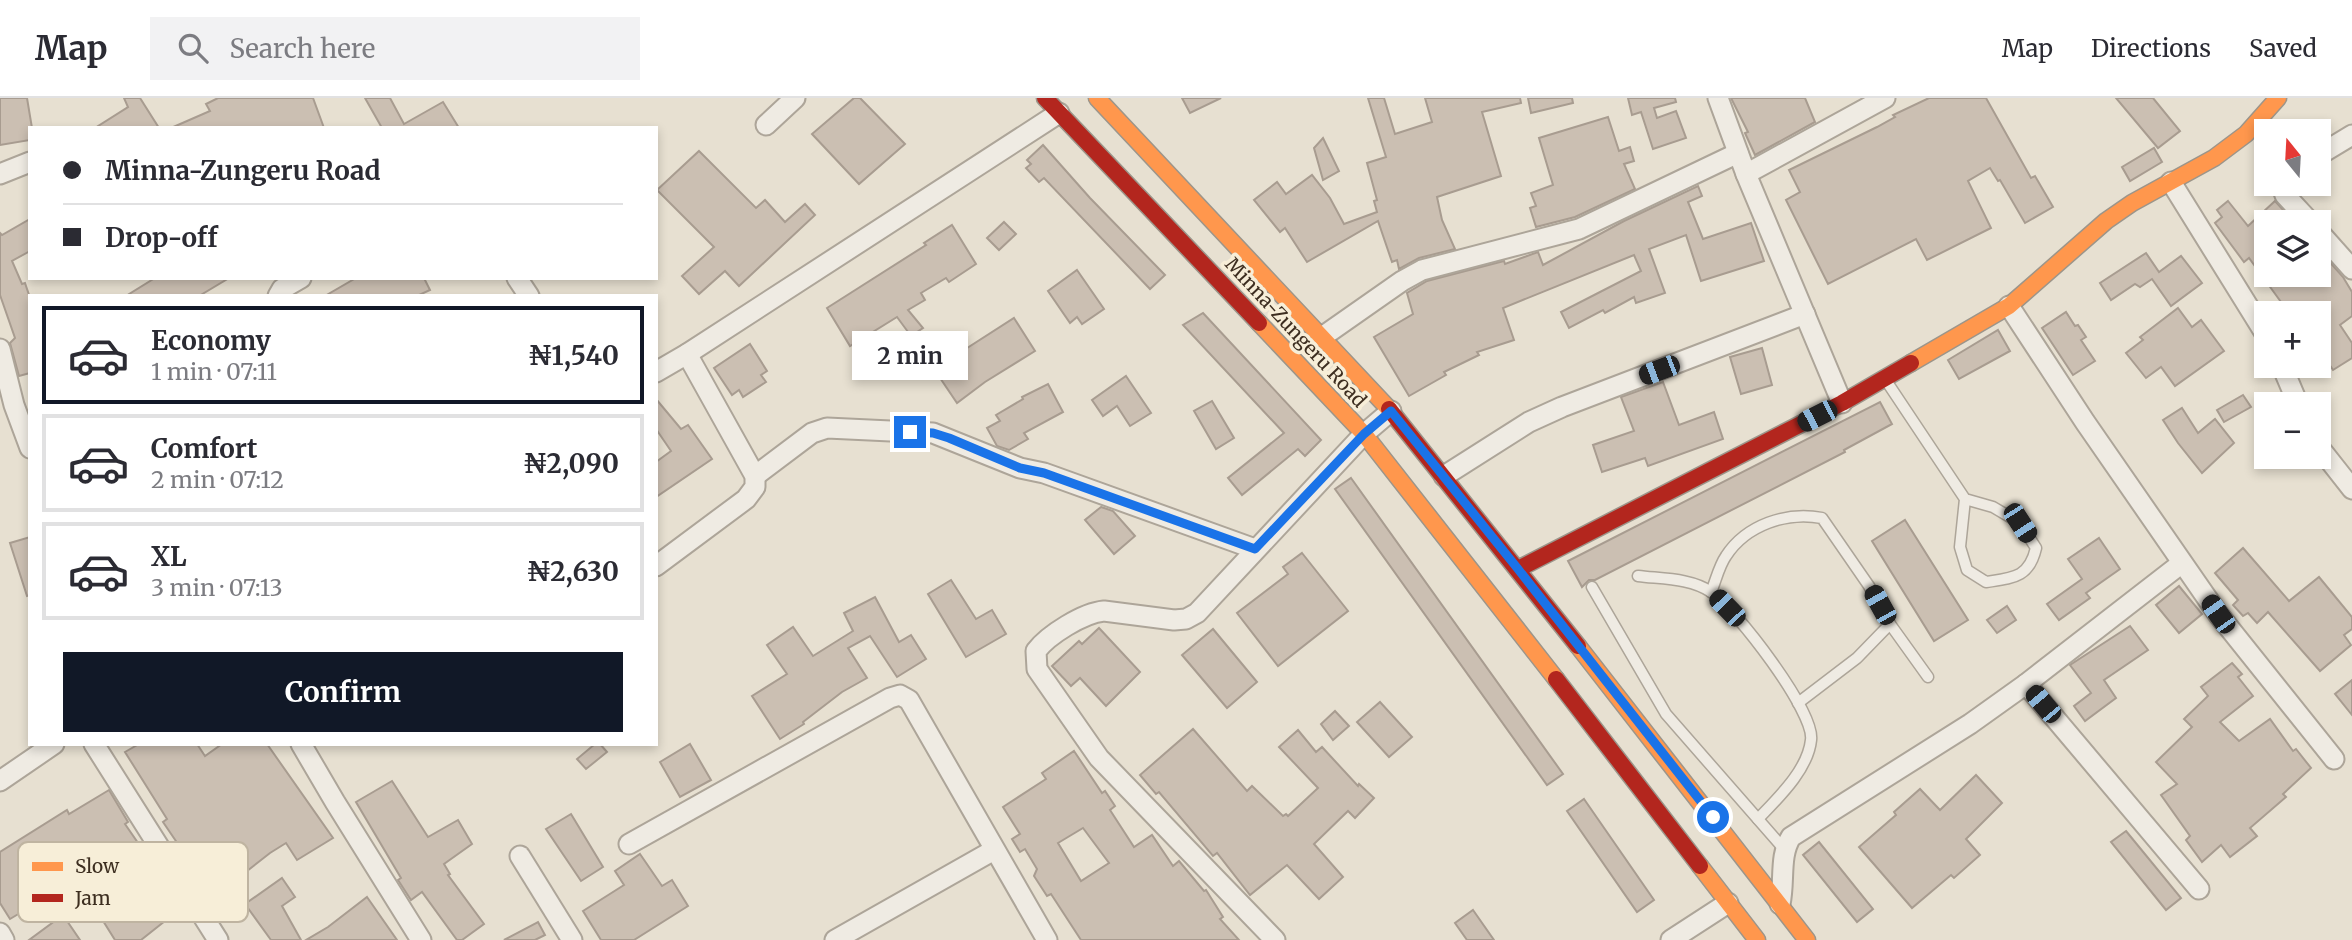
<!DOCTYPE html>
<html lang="en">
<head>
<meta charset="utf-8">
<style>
  :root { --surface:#fff; --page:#f2f2f3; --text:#2b2b33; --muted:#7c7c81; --line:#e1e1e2; --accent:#111827 }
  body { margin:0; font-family:Merriweather,serif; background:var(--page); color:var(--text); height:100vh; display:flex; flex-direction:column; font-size:26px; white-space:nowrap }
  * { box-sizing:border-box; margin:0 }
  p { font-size:23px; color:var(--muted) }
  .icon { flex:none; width:38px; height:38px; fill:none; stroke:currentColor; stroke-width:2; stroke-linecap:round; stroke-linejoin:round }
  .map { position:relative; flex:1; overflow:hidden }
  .drawer { position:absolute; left:28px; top:196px; width:630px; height:452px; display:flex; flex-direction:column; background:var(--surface); border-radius:0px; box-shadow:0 4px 10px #0003 }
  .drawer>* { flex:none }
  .top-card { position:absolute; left:28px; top:28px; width:630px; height:154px; border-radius:0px; box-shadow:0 4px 10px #0003; display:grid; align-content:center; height:154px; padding:0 35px; background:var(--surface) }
  .needle { width:46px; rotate:342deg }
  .fabs { position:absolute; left:2254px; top:21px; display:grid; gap:14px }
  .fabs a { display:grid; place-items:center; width:77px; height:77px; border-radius:0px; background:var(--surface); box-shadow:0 4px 10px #0003; font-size:35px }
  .end { position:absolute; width:32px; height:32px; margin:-16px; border:9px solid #1a73e8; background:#fff; box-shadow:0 0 0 4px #fff }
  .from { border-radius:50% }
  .bubble { position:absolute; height:49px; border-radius:0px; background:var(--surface); box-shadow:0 4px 10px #0003; font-size:23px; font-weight:700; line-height:49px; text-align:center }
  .car { position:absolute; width:21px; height:42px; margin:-21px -10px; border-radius:9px; box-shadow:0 0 5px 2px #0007; background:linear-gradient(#222 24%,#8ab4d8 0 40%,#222 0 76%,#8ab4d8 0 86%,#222 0) }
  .top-card b { display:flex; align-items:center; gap:24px; height:66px; font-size:26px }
  .top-card b+b { border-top:2px solid var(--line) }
  .top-card i { width:18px; height:18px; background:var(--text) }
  ul { padding:12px 0 0; list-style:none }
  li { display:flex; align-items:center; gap:21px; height:98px; margin:0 14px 10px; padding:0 21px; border:4px solid var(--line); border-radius:0px }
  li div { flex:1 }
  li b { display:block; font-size:26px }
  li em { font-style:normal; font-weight:700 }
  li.current { border-color:var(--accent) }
  li>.icon { width:63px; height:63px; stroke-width:1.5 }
  .action { display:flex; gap:14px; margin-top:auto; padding:14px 35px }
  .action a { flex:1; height:80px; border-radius:0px; background:var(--accent); color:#fff; font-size:28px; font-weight:700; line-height:80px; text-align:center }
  header { display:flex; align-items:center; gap:42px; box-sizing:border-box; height:98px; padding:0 35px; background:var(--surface); border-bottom:2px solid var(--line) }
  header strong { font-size:33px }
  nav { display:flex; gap:38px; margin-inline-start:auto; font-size:24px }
  .search { width:490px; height:63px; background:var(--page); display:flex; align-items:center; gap:18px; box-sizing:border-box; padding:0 24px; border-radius:0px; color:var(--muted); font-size:26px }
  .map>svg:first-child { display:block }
</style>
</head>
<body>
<header>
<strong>Map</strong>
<div class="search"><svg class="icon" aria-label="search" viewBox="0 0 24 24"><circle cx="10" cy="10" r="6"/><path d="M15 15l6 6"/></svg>Search here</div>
<nav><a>Map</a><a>Directions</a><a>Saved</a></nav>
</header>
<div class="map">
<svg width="2352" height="842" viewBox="0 0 2352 842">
  <rect width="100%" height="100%" fill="#e7e0d1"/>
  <g fill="#cbbfb2" stroke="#a89c90" stroke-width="2" fill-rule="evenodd">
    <path d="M0,0h27l5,30h-2v12l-30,5z"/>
    <path d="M124,0h16l19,30h-64l33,-21z"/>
    <path d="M218,0h95l11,30h-153l39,-17 -4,-7z"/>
    <path d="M365,0h25l14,26 39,-22 16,26h-77z"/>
    <path d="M854,0h6l45,46 -46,40 -47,-50z"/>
    <path d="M1182,0h39l-31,15z"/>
    <path d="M1368,0h16l11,36 37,-12 -7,-24h95l1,5 -39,9 19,64 -64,21 5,23 13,29 -36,9 -20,11 -2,-9 -5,2 -14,-41 -71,41 -22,-34 -5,4 -26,-32 23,-18 9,12 26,-19 18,23 14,26 33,-12 -3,-11 3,-1 -10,-37 19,-6z"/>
    <path d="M1528,0h44l1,5 -42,10z"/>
    <path d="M1628,0h47l1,4 -22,6 3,10 19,-7 10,27 -33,11 -12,-37 -9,3z"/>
    <path d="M1731,0h74l10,24 -60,33 -10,-22 3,-1z"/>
    <path d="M1929,0h57l45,80 4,-2 18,31 -28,16 -25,-43 -2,1 -8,-13 -22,13 23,47 -64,32 -11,-21 -88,45 -42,-84 14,-8 -11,-22 88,-43 18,-10 -2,-2z"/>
    <path d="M2116,0h37l27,33 -22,17z"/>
    <path d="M1608,19l11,34 11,-4 4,14 -10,3 11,25 -60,28 -39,10 -6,-19 6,-2 -5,-13 22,-8 -14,-47z"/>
    <path d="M1323,40l16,33 -16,9 -9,-32z"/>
    <path d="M1043,47l47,53 75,77 -15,14 -106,-111 -5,4 -13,-14 5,-4 -4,-4z"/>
    <path d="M2154,50l8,14 -32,19 -8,-14z"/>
    <path d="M699,53l57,57 9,-8 20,22 20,-18 10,11 -76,71 -14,-15 -26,23 -17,-18 32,-29 -57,-57z"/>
    <path d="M1698,88l4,10 -14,6 15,37 48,-16 13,38 -63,20 -15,-46 -37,14 16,44 -29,10 -2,-6 -29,16 -2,-3 -34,18 -8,-16 80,-41 -7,-16 -131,53 11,32 -37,12 2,3 -35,17 2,3 -37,21 -35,-59 39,-23 -6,-21 20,-12 77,-20 1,3 33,-12 5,13 81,-44z"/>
    <path d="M2228,103l20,25 27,-25 19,21h-28v53h53v-25l24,27 9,15v24l-12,9 12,18v15l-19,12 -2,-3 -12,8v-62h-30l-40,-55 -5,4 -29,-39 7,-6 -5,-7z"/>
    <path d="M30,121v32l-18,10 10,23 3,-1 5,15v75l-11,3 -9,-33 5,-5 -15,-43v-62l2,2z"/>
    <path d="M1004,124l12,12 -17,16 -12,-12z"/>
    <path d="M952,127l24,39 -27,18 -3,-4 -25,15 4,7 -17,10 15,18 -12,8 -14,-19 -47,29 -23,-38 99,-63 -2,-2z"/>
    <path d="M2146,155l13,19 22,-16 21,27 -31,23 -19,-27 -12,8 -5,-3 -24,16 -11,-17z"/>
    <path d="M1077,172l27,39 -22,15 -5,-7 -7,6 -22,-32z"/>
    <path d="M155,180h74l-30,18h-73z"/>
    <path d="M356,180h68l6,12 -13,6h-92z"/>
    <path d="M2178,210l14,19 9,-7 23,31 -49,35 -14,-19 -15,11 -20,-25 17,-13 -3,-3z"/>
    <path d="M2066,214l9,14 3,-1 8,12 -5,3 14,21 -22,14 -31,-47z"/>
    <path d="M1203,215l118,127 -16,16 -7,-7 -56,46 -14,-17 56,-45 -101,-108z"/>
    <path d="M1014,220l21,33 -50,31 -28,21 -25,-37 29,-19 3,3z"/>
    <path d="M1998,232l12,21 -51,28 -11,-19z"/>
    <path d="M750,246l17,27 -6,4 5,7 -23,15 -4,-7 -7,5 -18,-27z"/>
    <path d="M1762,250l10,37 -31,9 -11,-37z"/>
    <path d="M1126,278l25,37 -21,13 -13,-20 -14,10 -11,-16z"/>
    <path d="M1663,284l16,43 35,-13 9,27 -75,27 -3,-8 -43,14 -9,-27 41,-14 -13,-34z"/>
    <path d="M1048,286l15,28 -39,21 4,6 -19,11 -12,-4 -10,-18 13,-7 -4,-6 27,-16 -1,-2z"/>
    <path d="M2243,297l8,12 -27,15 -7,-12z"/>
    <path d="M656,301l25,30 7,-4 24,34 -56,38v-35l15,-11 -15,-22z"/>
    <path d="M1212,303l22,37 -18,11 -22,-38z"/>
    <path d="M1880,304l12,22 -48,26 1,2 -250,128h-6l-7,7 -14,-26z"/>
    <path d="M2182,310l16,25 17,-14 19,24 -32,30 -24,-30 -15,-23z"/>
    <path d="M1351,380l212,296 -16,11 -212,-296z"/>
    <path d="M1101,409l12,4 22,25 -21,18 -29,-34z"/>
    <path d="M1905,422l63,100 -34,21 -62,-100z"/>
    <path d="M30,439v58l-3,1 -17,-53z"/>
    <path d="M2099,440l21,31 -34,24 4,5 -31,22 -12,-16 35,-25 -14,-20z"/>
    <path d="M2243,450l46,53 30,-24 33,40v12l-8,6 7,10 -31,26 -52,-59 -11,11 -9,-10 -5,3 -10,-11 5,-5 -23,-27z"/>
    <path d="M1302,455l46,58 -70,55 -41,-53 51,-39 -5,-7z"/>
    <path d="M951,482l25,39 16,-9 14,24 -40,23 -38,-63z"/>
    <path d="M2179,488l23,28 -23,19 -23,-28z"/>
    <path d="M875,499l24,45 12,-7 15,24 -29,18 -27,-41 -22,12 19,30 -25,14 -39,30 1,2 -24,15 -28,-43 35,-22 -20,-29 26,-18 20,29 40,-25 -9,-18z"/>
    <path d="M2007,508l9,14 -19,13 -10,-13z"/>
    <path d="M2130,528l18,24 -44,30 12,18 -31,23 -11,-15 17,-13 -21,-28z"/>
    <path d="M1099,530l41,44 -34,34 -26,-28 -9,8 -19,-20 27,-25 3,3z"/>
    <path d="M1213,531l44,53 -30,26 -45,-53z"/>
    <path d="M2232,565l10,11 -4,3 15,19 -33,26 19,19 31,-22 23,32 3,-2 15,19 -28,26 3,3 -36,31 7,8 -27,21 -9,-12 -19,17 -16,-22 4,-4 -29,-41 16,-11 -21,-22 36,-35 -8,-8 24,-23 -7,-9z"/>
    <path d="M2352,582v35l-17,-21z"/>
    <path d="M1380,604l32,35 -23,20 -32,-35z"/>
    <path d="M1335,613l14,15 -16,14 -12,-16z"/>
    <path d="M1193,631l54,62 5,-5 31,30 3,-2 2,2 30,-28 -39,-41 19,-17 18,22 6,-5 36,39 1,-2 15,14 -19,20 -7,-7 -34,33 29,33 -24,22 -32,-34 -37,30 -33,-42 -4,3 -54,-64 -3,2 -16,-19z"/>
    <path d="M139,646h58l8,12 17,-12h45l66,94 -36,22 -11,-17 -16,10 -56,44 -51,-75 4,-3 -42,-67z"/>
    <path d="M595,646h5l7,8 -21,17 -9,-10z"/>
    <path d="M690,646l21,36 -31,17 -20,-35z"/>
    <path d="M1074,653l28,42 3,-2 10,15 -5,4 24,37 18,-12 21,31 6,-5 25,30 2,-1 17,27 -3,2 19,21h-158l-30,-46 -4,2 -13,-20 3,-7 -12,-20 -5,3 -8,-13 8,-5 -17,-27 43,-28 -4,-6zM1083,730l26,35 -28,18 -23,-38z"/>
    <path d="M1976,677l26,28 -36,36 14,16 -26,23 -3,-3 -39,33 -53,-61 37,-32 -2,-3 26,-23 20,21z"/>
    <path d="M392,683l36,56 30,-17 14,24 -28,20 6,10 -2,1 36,49 -22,16h-5l-35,-48 -11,8 -13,-20 3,-2 -45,-76z"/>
    <path d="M109,692l19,32 -3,2 22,32 -26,17 -11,-16 -31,20 -7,-13 -48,33 6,10 -20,12 -10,-16v-51l67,-42 2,4z"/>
    <path d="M1584,701l70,101 -17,12 -70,-101z"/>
    <path d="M571,716l32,53 -22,14 -35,-52z"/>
    <path d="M2126,733l55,67 -15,12 -55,-68z"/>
    <path d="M1819,744l54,67 -16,13 -54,-67z"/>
    <path d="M640,756l22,32 10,-6 16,26 -54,34h-33l-18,-29 41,-26 -9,-14z"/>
    <path d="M282,780l13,19 -13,9 19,34h-30l-26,-36z"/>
    <path d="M155,783l20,32 -34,27h-26l-15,-24z"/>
    <path d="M367,799l30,43h-91l22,-13z"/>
    <path d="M1473,812l21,30h-27l-12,-17z"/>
    <path d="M63,817l17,25h-51z"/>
    <path d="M538,824l7,13 -10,5h-31z"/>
  </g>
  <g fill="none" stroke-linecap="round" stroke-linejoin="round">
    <defs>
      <g id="lane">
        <path d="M1885,281l80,120 -5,48 7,23 19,12c27,-4 43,-4 50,-34l-16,-25 -27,-16 -28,-8"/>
        <path d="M1638,478c24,3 53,2 73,16 25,17 104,120 100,148 -3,30 -34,59 -53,79"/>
        <path d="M1592,489l74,127 118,135"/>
        <path d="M1711,494c5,-12 8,-26 15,-36 20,-31 61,-45 96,-38l47,68 21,38 38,53"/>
        <path d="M1798,605l59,-45 33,-34"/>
      </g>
      <g id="street">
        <path d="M1718,0l28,76 96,229"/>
        <path d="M766,27l29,-27"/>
        <path d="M2319,57l33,-20"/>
        <path d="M0,76l30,-12"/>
        <path d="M1746,76l139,-76"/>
        <path d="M2171,84l95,153"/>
        <path d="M2281,86l4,11 25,27"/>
        <path d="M2319,134l33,37"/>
        <path d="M517,180l12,18"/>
        <path d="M278,198l4,-7 19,-11"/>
        <path d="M2009,208l76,116 133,192 116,145"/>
        <path d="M1322,239l80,-56 20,-11 157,-41 159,-76"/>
        <path d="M0,251l14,56 16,43"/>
        <path d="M2282,268l16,38"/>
        <path d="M656,274l31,-18 372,-241"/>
        <path d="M2319,349l33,42"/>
        <path d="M755,378l57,-43 15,-5 106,5 87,35 24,5 211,76"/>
        <path d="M1444,378l85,-54 33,-15 243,-93"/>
        <path d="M656,468l90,-67 9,-12v-11l-68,-122"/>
        <path d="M2026,586l173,205"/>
        <path d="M94,646l124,196"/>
        <path d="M301,646l34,58 86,138"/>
        <path d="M0,683l54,-37"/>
        <path d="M629,746l261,-146 10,-3 9,5 138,240"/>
        <path d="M520,758l52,84"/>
        <path d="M1780,806c5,-23 -1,-48 11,-67l179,-113 56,-40 156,-121"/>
        <path d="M0,835l4,7"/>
        <path d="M835,842l159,-90"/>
        <path d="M1275,842l-176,-182 -62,-89 -1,-18c12,-16 47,-38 68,-40l70,9 12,-1 11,-6 167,-179 27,-23"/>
        <path d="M1671,842l57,-37"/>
      </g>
      <g id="slow">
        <path d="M1097,0l292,311"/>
        <path d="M1259,225l105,111 192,245"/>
        <path d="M1911,265l98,-57 97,-85 26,-18 82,-45 32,-24 32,-36"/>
        <path d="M1578,548l229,294"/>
        <path d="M1700,768l57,74"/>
      </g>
      <g id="jam">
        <path d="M1045,0l214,225"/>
        <path d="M1389,311l189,237"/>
        <path d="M1518,471l324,-166 69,-40"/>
        <path d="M1556,581l144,187"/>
      </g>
    </defs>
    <use href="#lane" stroke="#ada599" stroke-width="13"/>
    <use href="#street" stroke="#ada599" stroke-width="23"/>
    <use href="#slow" stroke="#9c958a" stroke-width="19"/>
    <use href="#jam" stroke="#9c958a" stroke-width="19"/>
    <use href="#lane" stroke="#efebe3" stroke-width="10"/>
    <use href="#street" stroke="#efebe3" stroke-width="19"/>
    <use href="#slow" stroke="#ff974d" stroke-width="16"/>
    <use href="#jam" stroke="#b3261e" stroke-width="16"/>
  </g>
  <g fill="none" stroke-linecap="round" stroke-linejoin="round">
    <path stroke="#1a73e8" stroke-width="9" d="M910,334l23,1 16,5 71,30 24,5 211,76 109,-115 27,-23 127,158 195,248"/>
  </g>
  <g text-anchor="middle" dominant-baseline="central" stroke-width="7" stroke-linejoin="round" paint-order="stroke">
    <g font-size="19" fill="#3d2e20" stroke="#f7eed8">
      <text transform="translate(1296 234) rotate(47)">Minna-Zungeru Road</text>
    </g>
  </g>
  <rect x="18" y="744" width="230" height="80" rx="10" fill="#f7eed8" stroke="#bfb4a1" stroke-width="2"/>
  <rect x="32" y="764" width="31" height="9" fill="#ff974d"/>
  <rect x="32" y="796" width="31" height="8" fill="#b3261e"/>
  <g font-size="19" fill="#3d2e20">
    <text x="75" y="775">Slow</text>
    <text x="75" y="807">Jam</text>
  </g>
</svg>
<div class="fabs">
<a><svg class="needle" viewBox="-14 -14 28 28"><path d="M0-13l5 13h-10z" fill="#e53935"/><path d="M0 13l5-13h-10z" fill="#7c7c81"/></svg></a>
<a><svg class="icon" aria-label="layers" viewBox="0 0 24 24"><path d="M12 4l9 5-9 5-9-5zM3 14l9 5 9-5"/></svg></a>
<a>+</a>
<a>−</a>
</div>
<i class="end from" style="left:1713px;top:719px"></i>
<i class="end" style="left:910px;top:334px"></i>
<div class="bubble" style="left:852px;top:233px;width:116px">2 min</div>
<i class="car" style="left:1659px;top:272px;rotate:249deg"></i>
<i class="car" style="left:1817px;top:318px;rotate:243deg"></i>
<i class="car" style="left:2020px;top:425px;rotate:147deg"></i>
<i class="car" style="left:1880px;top:507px;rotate:331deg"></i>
<i class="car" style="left:1727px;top:510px;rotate:316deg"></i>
<i class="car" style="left:2218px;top:516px;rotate:325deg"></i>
<i class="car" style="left:2043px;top:606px;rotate:320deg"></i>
<div class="top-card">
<b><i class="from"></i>Minna-Zungeru Road</b>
<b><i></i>Drop-off</b>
</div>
<section class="drawer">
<ul>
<li class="current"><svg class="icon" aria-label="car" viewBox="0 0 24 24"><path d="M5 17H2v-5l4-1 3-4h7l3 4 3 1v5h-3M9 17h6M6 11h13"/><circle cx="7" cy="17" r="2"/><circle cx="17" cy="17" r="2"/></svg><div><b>Economy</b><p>1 min · 07:11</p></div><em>₦1,540</em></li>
<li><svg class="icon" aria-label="car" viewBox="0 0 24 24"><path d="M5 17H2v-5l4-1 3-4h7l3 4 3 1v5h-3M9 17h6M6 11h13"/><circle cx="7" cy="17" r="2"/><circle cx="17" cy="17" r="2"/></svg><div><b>Comfort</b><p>2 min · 07:12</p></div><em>₦2,090</em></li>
<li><svg class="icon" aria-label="car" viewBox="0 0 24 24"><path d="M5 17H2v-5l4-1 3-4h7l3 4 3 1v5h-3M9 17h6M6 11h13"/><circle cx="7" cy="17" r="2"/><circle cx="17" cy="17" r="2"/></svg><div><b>XL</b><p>3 min · 07:13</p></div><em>₦2,630</em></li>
</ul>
<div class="action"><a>Confirm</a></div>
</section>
</div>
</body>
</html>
